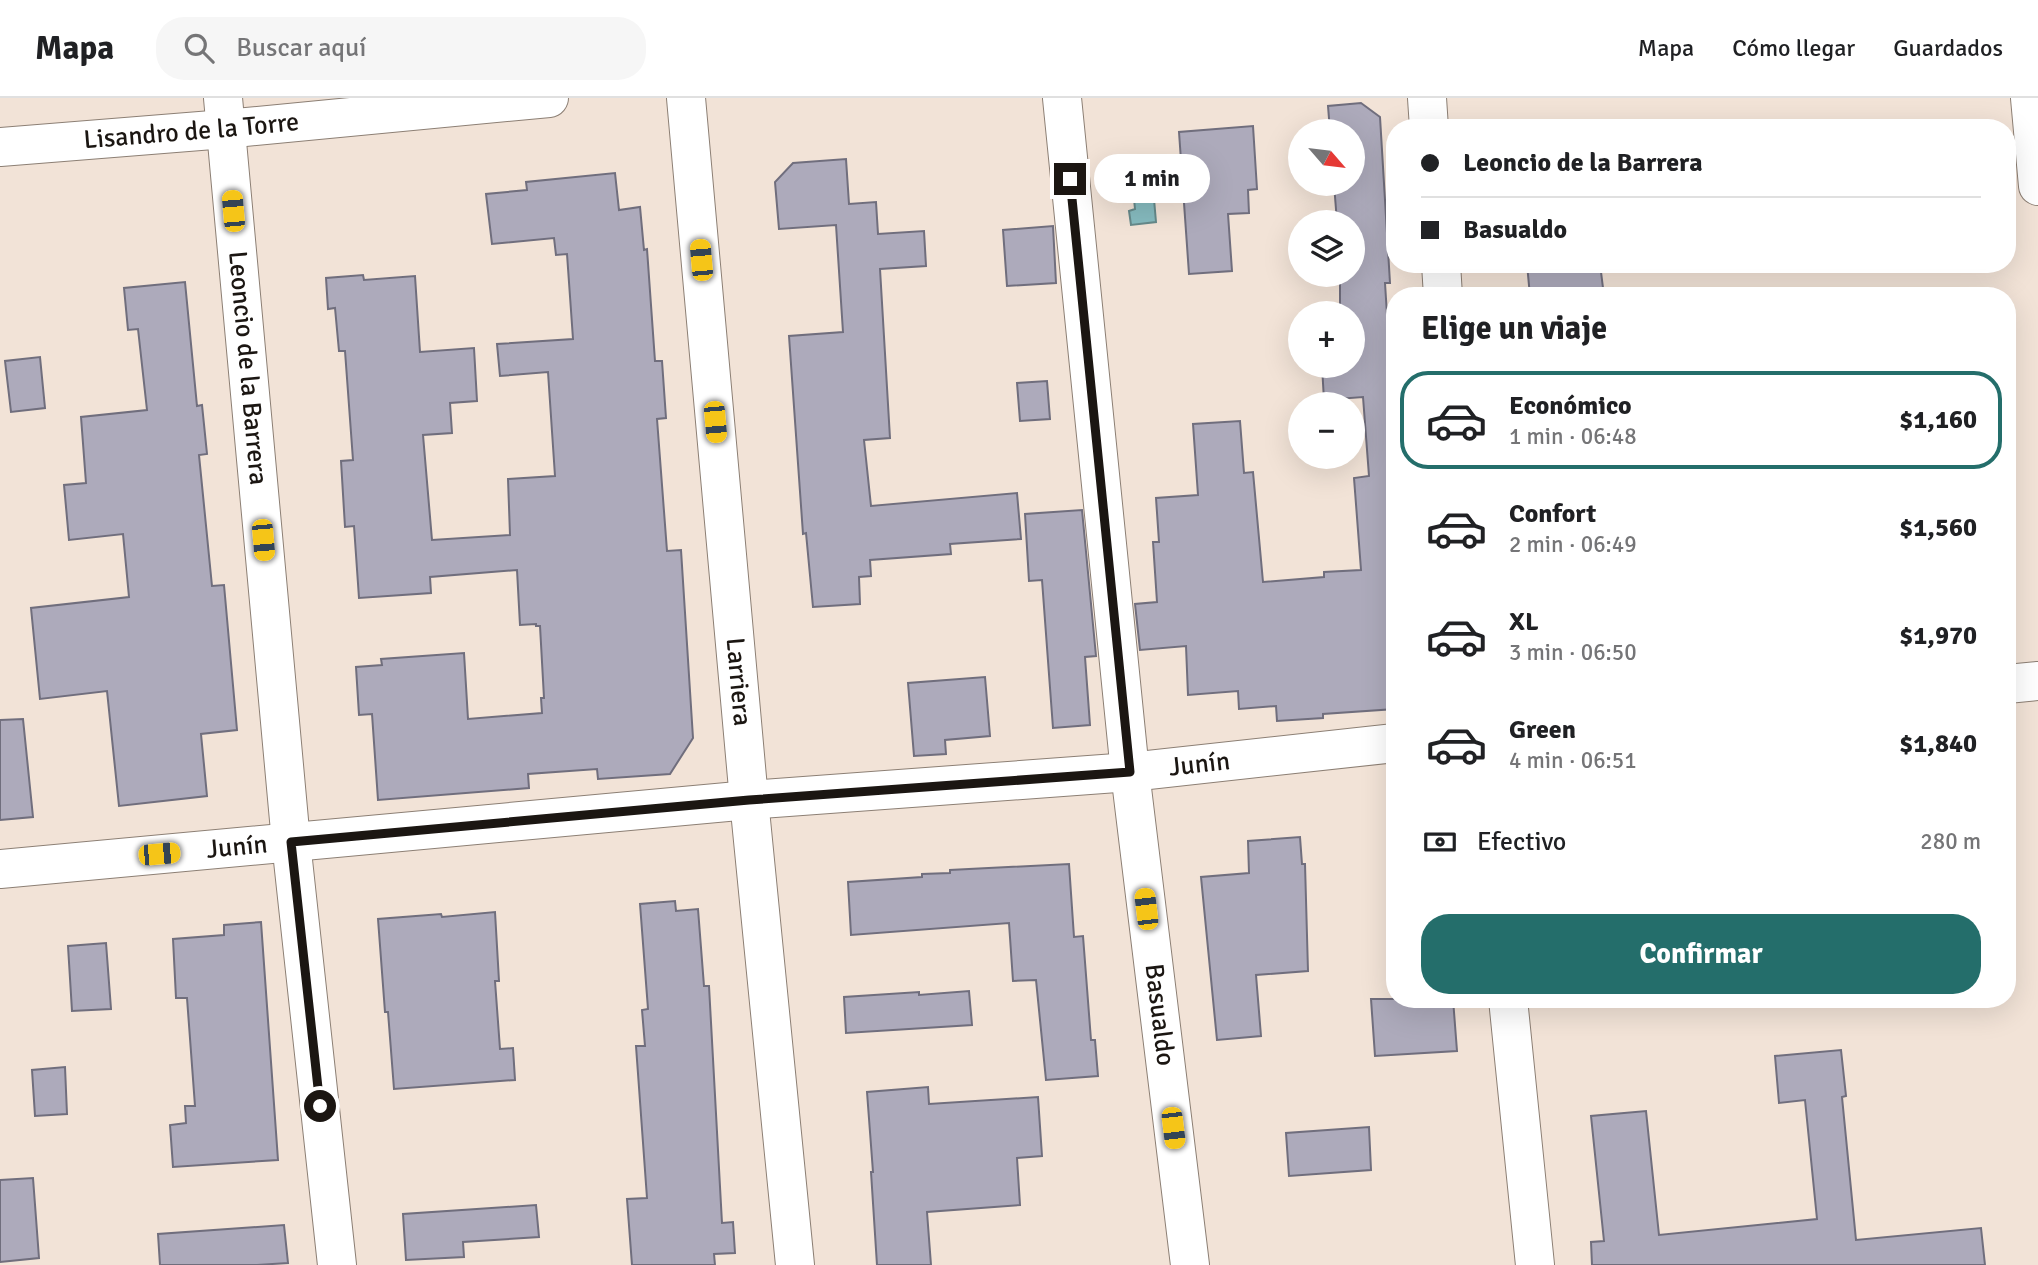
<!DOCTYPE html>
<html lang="es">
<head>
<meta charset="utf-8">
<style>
  :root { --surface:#fff; --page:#f6f6f6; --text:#202124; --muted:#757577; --line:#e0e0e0; --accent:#246e6b }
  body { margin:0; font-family:Signika,sans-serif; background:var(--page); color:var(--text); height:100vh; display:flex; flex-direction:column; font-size:26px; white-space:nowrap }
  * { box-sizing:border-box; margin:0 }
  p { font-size:23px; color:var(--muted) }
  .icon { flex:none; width:38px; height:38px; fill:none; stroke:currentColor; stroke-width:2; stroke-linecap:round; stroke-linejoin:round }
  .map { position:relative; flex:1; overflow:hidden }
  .panel { position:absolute; left:1386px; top:189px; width:630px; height:721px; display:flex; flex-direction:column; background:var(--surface); border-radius:28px; box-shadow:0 7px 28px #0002 }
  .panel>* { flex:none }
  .hud { position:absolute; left:1386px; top:21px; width:630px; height:154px; border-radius:28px; box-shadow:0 7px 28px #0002; display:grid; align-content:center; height:154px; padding:0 35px; background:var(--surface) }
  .needle { width:46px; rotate:118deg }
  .fabs { position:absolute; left:1288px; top:21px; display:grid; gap:14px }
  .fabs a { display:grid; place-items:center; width:77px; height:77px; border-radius:50%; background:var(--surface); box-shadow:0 7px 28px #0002; font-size:35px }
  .end { position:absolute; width:32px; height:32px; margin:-16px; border:9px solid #1b1612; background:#fff; box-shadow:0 0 0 4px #fff }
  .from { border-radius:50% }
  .bubble { position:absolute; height:49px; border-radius:24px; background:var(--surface); box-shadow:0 7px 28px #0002; font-size:23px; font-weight:800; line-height:49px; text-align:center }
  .car { position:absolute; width:21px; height:42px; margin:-21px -10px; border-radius:9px; box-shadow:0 0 5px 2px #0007; background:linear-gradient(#f5c518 24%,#345 0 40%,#f5c518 0 76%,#345 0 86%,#f5c518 0) }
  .hud b { display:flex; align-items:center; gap:24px; height:66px; font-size:26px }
  .hud b+b { border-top:2px solid var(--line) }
  .hud i { width:18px; height:18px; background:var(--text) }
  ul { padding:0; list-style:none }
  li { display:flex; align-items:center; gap:21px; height:98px; margin:0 14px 10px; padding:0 21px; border:4px solid transparent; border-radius:28px }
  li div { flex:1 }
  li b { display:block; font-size:26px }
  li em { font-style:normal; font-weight:800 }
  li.active { border-color:var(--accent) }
  li>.icon { width:63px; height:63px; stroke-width:1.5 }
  h2 { padding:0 35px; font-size:32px; line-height:84px }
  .pay { display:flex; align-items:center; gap:18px; height:77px; padding:0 35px; font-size:26px }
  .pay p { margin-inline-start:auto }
  .cta { display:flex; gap:14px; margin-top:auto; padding:14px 35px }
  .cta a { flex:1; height:80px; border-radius:28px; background:var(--accent); color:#fff; font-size:28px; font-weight:800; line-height:80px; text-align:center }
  header { display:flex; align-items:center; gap:42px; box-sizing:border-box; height:98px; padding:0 35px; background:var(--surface); border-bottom:2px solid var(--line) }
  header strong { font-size:33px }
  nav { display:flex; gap:38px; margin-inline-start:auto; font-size:24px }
  .search { width:490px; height:63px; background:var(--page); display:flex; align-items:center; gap:18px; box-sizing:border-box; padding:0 24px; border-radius:28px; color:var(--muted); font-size:26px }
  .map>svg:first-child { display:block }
</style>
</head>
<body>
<header>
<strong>Mapa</strong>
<div class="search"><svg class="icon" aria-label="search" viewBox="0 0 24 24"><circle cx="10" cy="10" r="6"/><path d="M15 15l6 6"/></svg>Buscar aquí</div>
<nav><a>Mapa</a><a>Cómo llegar</a><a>Guardados</a></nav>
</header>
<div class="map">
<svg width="2038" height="1167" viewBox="0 0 2038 1167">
  <rect width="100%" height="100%" fill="#f2e3d7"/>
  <path fill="#86bbbf" stroke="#668a8b" stroke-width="2" d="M1152,78l4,46 -25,3 -2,-14 6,-2 -3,-30z"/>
  <g fill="#adaabb" stroke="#706e7d" stroke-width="2">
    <path d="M1361,5l19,14 10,166h-5l7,111h3v315l-72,5v4l-46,3 -1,-15 -37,3 -1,-18 -50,4 -2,-49 -46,4 -5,-46 22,-2 -4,-60h6l-3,-44 42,-3 -5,-71 47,-3 4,52 9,-1 10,110 61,-5v-5l37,-2 -7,-92 15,-2 -6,-79 -39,3 -2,-34h31v-53h-28v-5l15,-2v-31h13v-53h-16l-3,-38h19v-53h-23l-2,-25z"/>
    <path d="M1253,28l4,63 -9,1 1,23 -21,1 4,57 -43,3 -10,-142z"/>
    <path d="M846,61l3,45 27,-2 2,32 46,-3 2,35 -46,3 10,169 -26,2 7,66 146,-13 4,46 -71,5 1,10 -81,6 1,16 -12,1 1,27 -47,3 -7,-74 -3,1 -14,-198 54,-4 -7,-107 -57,4 -4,-47 18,-19z"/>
    <path d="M615,75l4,37 21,-3 4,43 3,-1 8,112h7l4,57 -9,1 10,132 14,-1 12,188 -23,36 -72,5 -1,-10 -69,5 1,14 -151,12 -6,-86 -13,1 -3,-48 26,-2 -1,-6 83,-6 4,66 74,-6 -1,-15h3l-4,-72h-4v-2l-16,1 -3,-55 -87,7 1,16 -72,5 -5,-72 -9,1 -4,-66 12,-1 -8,-109h-6l-4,-43 -7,1 -2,-31 37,-3 1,5 51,-4 5,76 54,-4 3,53 -27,2 2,30 -29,2 9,105 78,-5 -2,-56 47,-3 -7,-104 -48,4 -3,-32 76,-5 -6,-85 -11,1 -2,-17 -62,6 -6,-50 41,-4 -1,-8z"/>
    <path d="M1053,128l3,57 -49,3 -4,-56z"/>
    <path d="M1527,166h73l4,32h-74z"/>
    <path d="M185,184l12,124 5,-1 5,49 -8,1 13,131 12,-1 13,145 -36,4 6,62 -88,10 -12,-115 -67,8 -9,-91 98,-11 -6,-63 -54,6 -5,-55 22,-2 -5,-66 66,-7 -9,-81 -10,1 -4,-42z"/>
    <path d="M40,259l5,51 -34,4 -6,-51z"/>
    <path d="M1047,283l3,38 -30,2 -3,-38z"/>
    <path d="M1082,412l14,146 -11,1 5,68 -37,3 -11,-148 -13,1 -4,-67z"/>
    <path d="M985,579l5,59 -45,4 1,14 -32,2 -6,-73z"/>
    <path d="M23,621l10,98 -33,3v-100z"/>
    <path d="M1300,739l2,27h3l3,107 -52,4 5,61 -44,4 -16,-163 48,-4 -1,-32z"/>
    <path d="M1069,766l5,73 9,-1 8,104h4l3,36 -52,4 -10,-100 -23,1 -4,-58 -158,12 -3,-53 74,-5v-3l28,-1v-3z"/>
    <path d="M675,803l1,10 22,-2 6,77h5l13,237 11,-1 2,31 -21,1 1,11h-83l-5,-66 20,-1 -11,-152h9l-3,-36 6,-1 -8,-105z"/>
    <path d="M495,814l4,69h-4l5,68 13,-1 2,32 -121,9 -6,-77h-3l-7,-93 63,-5 1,3z"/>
    <path d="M261,824l17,238 -105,7 -3,-42 16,-2 -1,-17h10l-8,-108h-11l-3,-59 51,-4v-10z"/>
    <path d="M106,845l5,66 -39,2 -4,-65z"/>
    <path d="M969,893l3,34 -126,8 -2,-36 75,-5v3z"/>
    <path d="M1371,901h82l4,52 -82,5z"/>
    <path d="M1841,952l5,46 -4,1 14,143 125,-12 4,37h-393l-1,-23 13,-1 -13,-125 55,-5 13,124 158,-16 -12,-119 -26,3 -4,-47z"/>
    <path d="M65,969l2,47 -32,2 -3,-46z"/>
    <path d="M928,989l1,17 109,-7 4,59 -25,2 3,47 -93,7 4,53h-54l-6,-93h2l-6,-80z"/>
    <path d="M1369,1029l2,43 -82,6 -3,-43z"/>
    <path d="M33,1080l6,80 -39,4v-82z"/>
    <path d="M536,1107l3,32 -76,5 1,15 -58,3 -3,-46z"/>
    <path d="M284,1127l4,38 -31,2h-97l-2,-31z"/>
  </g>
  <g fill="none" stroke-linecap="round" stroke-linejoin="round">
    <defs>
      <g id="minor">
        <path id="s1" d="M223,0l68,744 46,423"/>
        <path id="s2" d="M686,0l63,702 46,465"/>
        <path id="s3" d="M1062,0l68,674 60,493"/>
        <path d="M1427,0l2,30"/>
        <path d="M2030,0l8,88"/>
        <path id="s4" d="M0,49l225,-18 324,-31"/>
        <path d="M1441,166l2,32"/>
        <path d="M2007,586l31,-3"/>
        <path id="s5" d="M0,771l749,-69 381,-28 265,-29"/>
        <path d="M1508,901l27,266"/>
      </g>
    </defs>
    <use href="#minor" stroke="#8c7f74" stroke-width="40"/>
    <use href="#minor" stroke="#fff" stroke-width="38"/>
  </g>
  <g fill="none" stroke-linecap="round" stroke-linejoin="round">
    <path stroke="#1b1612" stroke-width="9" d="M320,1008l-29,-264 458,-42 381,-28 -60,-593"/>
  </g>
  <g text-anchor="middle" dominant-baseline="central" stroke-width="6" stroke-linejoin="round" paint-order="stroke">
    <g font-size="26" fill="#1b1612" stroke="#fdf0e7">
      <text stroke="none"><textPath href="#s4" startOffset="192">Lisandro de la Torre</textPath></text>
      <text stroke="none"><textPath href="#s1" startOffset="271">Leoncio de la Barrera</textPath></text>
      <text stroke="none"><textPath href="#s2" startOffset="586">Larriera</textPath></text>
      <text stroke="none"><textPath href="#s5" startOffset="1204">Junín</textPath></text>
      <text stroke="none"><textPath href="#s5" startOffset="238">Junín</textPath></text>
      <text stroke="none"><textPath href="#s3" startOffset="922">Basualdo</textPath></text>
    </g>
  </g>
</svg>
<div class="fabs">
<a><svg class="needle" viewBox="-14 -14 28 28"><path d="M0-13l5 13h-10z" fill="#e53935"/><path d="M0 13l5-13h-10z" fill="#757577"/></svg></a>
<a><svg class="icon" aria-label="layers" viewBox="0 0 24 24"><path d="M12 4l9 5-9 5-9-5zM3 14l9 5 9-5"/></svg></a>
<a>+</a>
<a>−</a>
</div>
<i class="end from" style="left:320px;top:1008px"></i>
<i class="end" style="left:1070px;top:81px"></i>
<div class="bubble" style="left:1094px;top:56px;width:116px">1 min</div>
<i class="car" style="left:233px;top:113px;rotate:355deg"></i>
<i class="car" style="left:701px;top:162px;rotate:355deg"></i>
<i class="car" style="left:715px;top:324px;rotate:175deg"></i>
<i class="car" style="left:263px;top:442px;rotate:175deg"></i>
<i class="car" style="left:159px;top:756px;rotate:85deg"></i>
<i class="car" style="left:1146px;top:811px;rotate:353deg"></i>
<i class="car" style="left:1173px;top:1030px;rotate:173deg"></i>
<div class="hud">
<b><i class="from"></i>Leoncio de la Barrera</b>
<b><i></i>Basualdo</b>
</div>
<section class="panel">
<h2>Elige un viaje</h2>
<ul>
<li class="active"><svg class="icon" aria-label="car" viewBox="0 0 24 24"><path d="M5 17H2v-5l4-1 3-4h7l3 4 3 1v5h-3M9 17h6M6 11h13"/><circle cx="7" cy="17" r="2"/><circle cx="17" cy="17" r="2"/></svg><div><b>Económico</b><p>1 min · 06:48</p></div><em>$1,160</em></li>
<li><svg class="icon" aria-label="car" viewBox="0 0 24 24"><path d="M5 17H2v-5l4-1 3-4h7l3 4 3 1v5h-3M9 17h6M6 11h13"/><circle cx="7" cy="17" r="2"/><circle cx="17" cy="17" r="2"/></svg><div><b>Confort</b><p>2 min · 06:49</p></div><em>$1,560</em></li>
<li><svg class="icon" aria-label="car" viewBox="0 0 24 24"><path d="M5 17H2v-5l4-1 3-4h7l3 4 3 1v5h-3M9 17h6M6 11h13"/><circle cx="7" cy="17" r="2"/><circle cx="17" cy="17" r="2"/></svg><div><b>XL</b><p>3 min · 06:50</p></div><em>$1,970</em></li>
<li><svg class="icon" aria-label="car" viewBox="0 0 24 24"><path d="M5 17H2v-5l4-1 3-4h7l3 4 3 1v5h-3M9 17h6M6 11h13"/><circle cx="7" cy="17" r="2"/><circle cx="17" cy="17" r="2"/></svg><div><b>Green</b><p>4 min · 06:51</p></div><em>$1,840</em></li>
</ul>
<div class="pay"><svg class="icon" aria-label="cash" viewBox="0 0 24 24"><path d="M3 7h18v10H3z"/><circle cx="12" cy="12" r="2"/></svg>Efectivo<p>280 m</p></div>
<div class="cta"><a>Confirmar</a></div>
</section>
</div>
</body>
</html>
